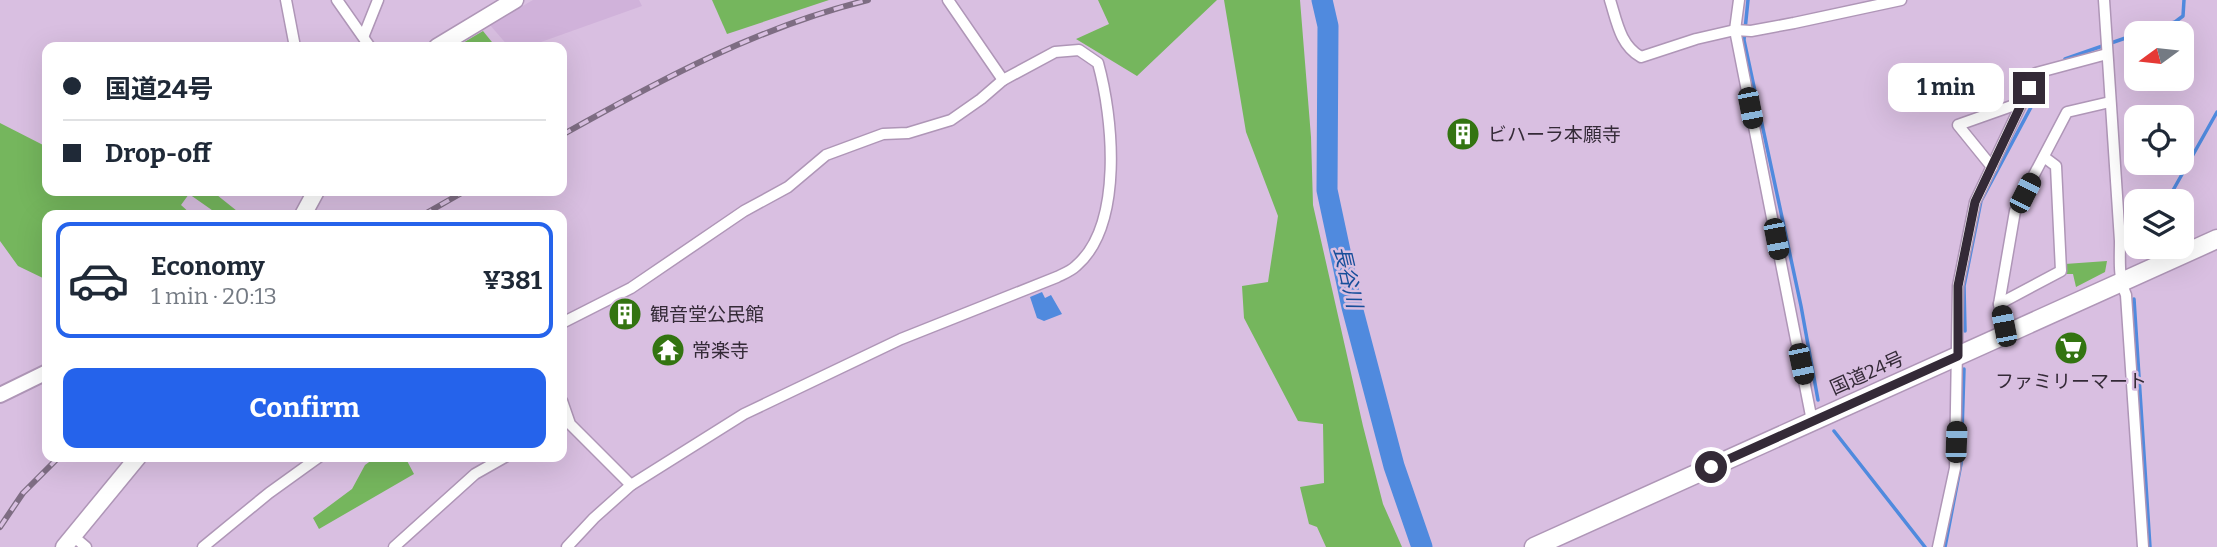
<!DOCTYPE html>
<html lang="en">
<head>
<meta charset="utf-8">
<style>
  :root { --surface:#fff; --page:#f2f2f3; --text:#1f2937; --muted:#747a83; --line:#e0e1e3; --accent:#2563eb }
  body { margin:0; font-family:Bitter,"Noto Sans JP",serif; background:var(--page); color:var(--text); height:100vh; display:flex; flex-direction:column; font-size:26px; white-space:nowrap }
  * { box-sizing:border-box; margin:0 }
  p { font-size:23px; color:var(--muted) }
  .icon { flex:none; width:38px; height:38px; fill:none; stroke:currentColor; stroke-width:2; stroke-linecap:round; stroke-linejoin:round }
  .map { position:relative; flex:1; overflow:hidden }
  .sheet { position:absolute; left:42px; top:210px; width:525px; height:252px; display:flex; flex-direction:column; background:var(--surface); border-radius:14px; box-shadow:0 7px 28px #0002 }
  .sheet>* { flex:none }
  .top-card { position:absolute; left:42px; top:42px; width:525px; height:154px; border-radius:14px; box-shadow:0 7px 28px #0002; display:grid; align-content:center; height:154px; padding:0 21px; background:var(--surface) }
  .needle { width:46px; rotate:255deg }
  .fabs { position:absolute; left:2124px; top:21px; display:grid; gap:14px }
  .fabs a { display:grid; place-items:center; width:70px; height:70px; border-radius:14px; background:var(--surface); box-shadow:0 7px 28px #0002; font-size:35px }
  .end { position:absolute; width:32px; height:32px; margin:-16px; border:9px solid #342a37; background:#fff; box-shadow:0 0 0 4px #fff }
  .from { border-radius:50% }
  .bubble { position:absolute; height:49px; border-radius:14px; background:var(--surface); box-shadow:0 7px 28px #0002; font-size:23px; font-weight:700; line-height:49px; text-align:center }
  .car { position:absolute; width:21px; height:42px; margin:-21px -10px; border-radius:9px; box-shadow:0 0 5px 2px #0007; background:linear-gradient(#222 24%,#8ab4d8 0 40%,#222 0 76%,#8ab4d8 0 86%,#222 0) }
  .top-card b { display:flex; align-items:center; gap:24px; height:66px; font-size:26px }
  .top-card b+b { border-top:2px solid var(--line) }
  .top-card i { width:18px; height:18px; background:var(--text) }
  ul { padding:12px 0 0; list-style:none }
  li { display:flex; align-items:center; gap:21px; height:116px; margin:0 14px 10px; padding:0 7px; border:4px solid var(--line); border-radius:14px }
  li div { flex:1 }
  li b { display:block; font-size:26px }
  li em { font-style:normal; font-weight:700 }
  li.on { border-color:var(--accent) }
  li>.icon { width:63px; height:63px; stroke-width:1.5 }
  .primary-button { display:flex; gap:14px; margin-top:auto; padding:14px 21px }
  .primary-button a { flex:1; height:80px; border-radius:14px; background:var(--accent); color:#fff; font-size:28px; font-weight:700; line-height:80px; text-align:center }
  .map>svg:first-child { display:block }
</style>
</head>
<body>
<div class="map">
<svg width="2217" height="547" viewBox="0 0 2217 547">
  <rect width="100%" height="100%" fill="#d9bfe1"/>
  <path fill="#d0b2da" d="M533,0h106l3,6 -115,41h-18l-19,-22z"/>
  <g fill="#75b65d">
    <path d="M712,0h117l-102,34z"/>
    <path d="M1098,0h119l-80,76 -61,-37 33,-15z"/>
    <path d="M1224,0h76l11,137 2,68 50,221 20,78 19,43h-76l-9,-20 -8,-3 -9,-37 24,-4 -1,-59 -25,-3 -54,-103 -2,-32 26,-4 10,-66 -32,-84z"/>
    <path d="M483,31l13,16h-40z"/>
    <path d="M0,123l47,24v44h52l5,4 30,-4h78l25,20 -2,4h-16l-30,-21 -8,11 11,10h-145v65l-29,-14 -18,-25z"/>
    <path d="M2107,261l-2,11 -29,15 -3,-13h-7l-1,-10z"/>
    <path d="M376,457h29l9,17 -95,55 -6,-11 39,-29 13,-24z"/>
  </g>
  <path fill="#508ade" d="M1042,292l3,6 6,-3 11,19 -18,7 -7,-3 -7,-21z"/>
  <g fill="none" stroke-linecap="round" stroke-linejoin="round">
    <g stroke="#508ade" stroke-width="3.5">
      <path d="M1748,0l-4,40 57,266 17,94"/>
      <path d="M2140,33l35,-11 8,-6 1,-16"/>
      <path d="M2065,59l72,-25"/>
      <path d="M2167,201l50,-89"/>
      <path d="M2139,251l2,-4"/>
      <path d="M2134,299l16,248"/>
      <path d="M1965,331l-1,-45 17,-85 66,-124"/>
      <path d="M1834,431l91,116"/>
      <path d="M1945,547l16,-83 3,-95"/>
    </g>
    <path stroke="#508ade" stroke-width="21" d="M1322,0l6,26 -1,164 25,117 42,159 28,81"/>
    <defs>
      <g id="street">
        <path d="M286,0l9,47"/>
        <path d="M337,0l33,47"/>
        <path d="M1610,0c7,22 10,45 31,57l55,-18 39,-9 16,1 43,-8 107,-23"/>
        <path d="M1739,0l-4,30 77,391"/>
        <path d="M2104,0l16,241c0,19 -2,36 6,54l17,252"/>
        <path d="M364,35l14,-35"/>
        <path d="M1992,167l-34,-42 65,-23"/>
        <path d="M1999,304l62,-33 -5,-105 -12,-9"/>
        <path d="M562,323l69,-35 113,-77 44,-24 38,-32 57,-21 25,-1 43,-13 30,-21 22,-19"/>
        <path d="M2005,334l-6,-30 16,-93 52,-99 43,-10"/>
        <path d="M562,401l8,23 61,61"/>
        <path d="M73,536l13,11"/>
        <path d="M203,547l66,-54 50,-36"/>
        <path d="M394,547l81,-73 30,-17"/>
        <path d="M567,547l27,-29 37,-33 113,-71 157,-75 156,-62c6,-3 14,-6 19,-11 48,-41 37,-149 22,-203l-19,-13 -24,2 -52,28 -55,-80"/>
        <path d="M1938,547l17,-79 3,-182 17,-84 61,-129 71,-19"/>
      </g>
      <path id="secondary" d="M0,395l47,-23"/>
      <g id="primary">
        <path d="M437,47l78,-47"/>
        <path d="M303,215l13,-24"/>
        <path d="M64,547l74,-90"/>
      </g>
      <path id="highway" d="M1534,547l683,-308"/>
    </defs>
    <use href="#street" stroke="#af96b7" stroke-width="13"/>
    <use href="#secondary" stroke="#af96b7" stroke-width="18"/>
    <use href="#primary" stroke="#af96b7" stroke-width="19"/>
    <use href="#highway" stroke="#af96b7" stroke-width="21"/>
    <use href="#street" stroke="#fff" stroke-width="10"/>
    <use href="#secondary" stroke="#fff" stroke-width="14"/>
    <use href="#primary" stroke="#fff" stroke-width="16"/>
    <use href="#highway" stroke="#fff" stroke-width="18"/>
    <defs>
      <g id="rail">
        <path d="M562,135c98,-55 196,-108 306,-135"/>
        <path d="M423,215l42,-24"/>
        <path d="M0,527l23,-34 36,-36"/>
      </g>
    </defs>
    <use href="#rail" stroke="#7e6d83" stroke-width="6"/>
    <use href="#rail" stroke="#d9bfe1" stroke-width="3.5" stroke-dasharray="10" stroke-linecap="butt"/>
  </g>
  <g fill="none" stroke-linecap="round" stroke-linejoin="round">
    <path stroke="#342a37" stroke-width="9" d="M1711,467l247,-111v-70l17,-84 54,-114"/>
  </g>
  <defs>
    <symbol id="building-disc" viewBox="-11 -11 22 22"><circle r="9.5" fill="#337411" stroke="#d9bfe1"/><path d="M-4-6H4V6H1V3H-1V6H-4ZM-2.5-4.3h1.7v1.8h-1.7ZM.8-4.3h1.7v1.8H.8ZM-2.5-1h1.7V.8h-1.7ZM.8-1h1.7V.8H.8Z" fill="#fff"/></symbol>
    <symbol id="supermarket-disc" viewBox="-11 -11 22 22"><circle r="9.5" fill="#337411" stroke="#d9bfe1"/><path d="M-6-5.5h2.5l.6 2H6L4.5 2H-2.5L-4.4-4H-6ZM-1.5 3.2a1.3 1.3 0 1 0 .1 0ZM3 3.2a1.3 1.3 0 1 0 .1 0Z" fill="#fff"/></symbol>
    <symbol id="temple-disc" viewBox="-11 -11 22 22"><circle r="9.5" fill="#337411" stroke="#d9bfe1"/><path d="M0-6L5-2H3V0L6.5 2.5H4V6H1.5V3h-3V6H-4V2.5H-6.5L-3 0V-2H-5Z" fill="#fff"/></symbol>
  </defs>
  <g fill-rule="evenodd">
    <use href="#building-disc" x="1444" y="115" width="38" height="38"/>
    <use href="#building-disc" x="606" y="295" width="38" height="38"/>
    <use href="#supermarket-disc" x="2052" y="329" width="38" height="38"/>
    <use href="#temple-disc" x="649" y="331" width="38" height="38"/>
  </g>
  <g text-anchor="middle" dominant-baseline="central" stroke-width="5" stroke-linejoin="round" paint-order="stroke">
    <g font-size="19" fill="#342a37" stroke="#d9bfe1" text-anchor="start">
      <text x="1488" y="134">ビハーラ本願寺</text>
      <text x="650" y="314">観音堂公民館</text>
      <text x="692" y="350">常楽寺</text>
      <text x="2071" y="381" text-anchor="middle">ファミリーマート</text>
    </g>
    <g font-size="19" fill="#342a37" stroke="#d9bfe1">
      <text transform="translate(1867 373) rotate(-24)">国道24号</text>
    </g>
    <g font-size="21" font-style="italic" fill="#174e9a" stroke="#d9bfe1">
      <text transform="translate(1348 277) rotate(77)">長谷川</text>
    </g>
  </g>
</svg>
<div class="fabs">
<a><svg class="needle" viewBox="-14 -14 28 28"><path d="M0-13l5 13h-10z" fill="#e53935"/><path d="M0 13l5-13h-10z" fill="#747a83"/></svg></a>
<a><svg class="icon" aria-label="locate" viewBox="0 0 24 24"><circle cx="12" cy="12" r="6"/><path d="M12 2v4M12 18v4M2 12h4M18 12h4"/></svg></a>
<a><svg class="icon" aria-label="layers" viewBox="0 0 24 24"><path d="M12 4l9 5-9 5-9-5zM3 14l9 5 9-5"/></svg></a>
</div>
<i class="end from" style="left:1711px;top:467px"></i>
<i class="end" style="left:2029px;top:88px"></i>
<div class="bubble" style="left:1888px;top:63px;width:116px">1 min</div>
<i class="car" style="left:1750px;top:108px;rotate:169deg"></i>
<i class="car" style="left:2025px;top:193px;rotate:27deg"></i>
<i class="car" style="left:1776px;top:239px;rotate:169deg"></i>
<i class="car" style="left:2004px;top:326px;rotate:349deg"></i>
<i class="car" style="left:1801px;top:364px;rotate:168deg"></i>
<i class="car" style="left:1956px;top:442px;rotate:2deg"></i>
<div class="top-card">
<b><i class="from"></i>国道24号</b>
<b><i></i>Drop-off</b>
</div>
<section class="sheet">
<ul>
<li class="on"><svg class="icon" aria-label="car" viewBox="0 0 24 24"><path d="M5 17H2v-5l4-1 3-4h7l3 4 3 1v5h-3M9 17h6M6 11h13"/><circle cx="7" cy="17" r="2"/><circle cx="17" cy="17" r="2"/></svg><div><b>Economy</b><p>1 min · 20:13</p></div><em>¥381</em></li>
</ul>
<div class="primary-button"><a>Confirm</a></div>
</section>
</div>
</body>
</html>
